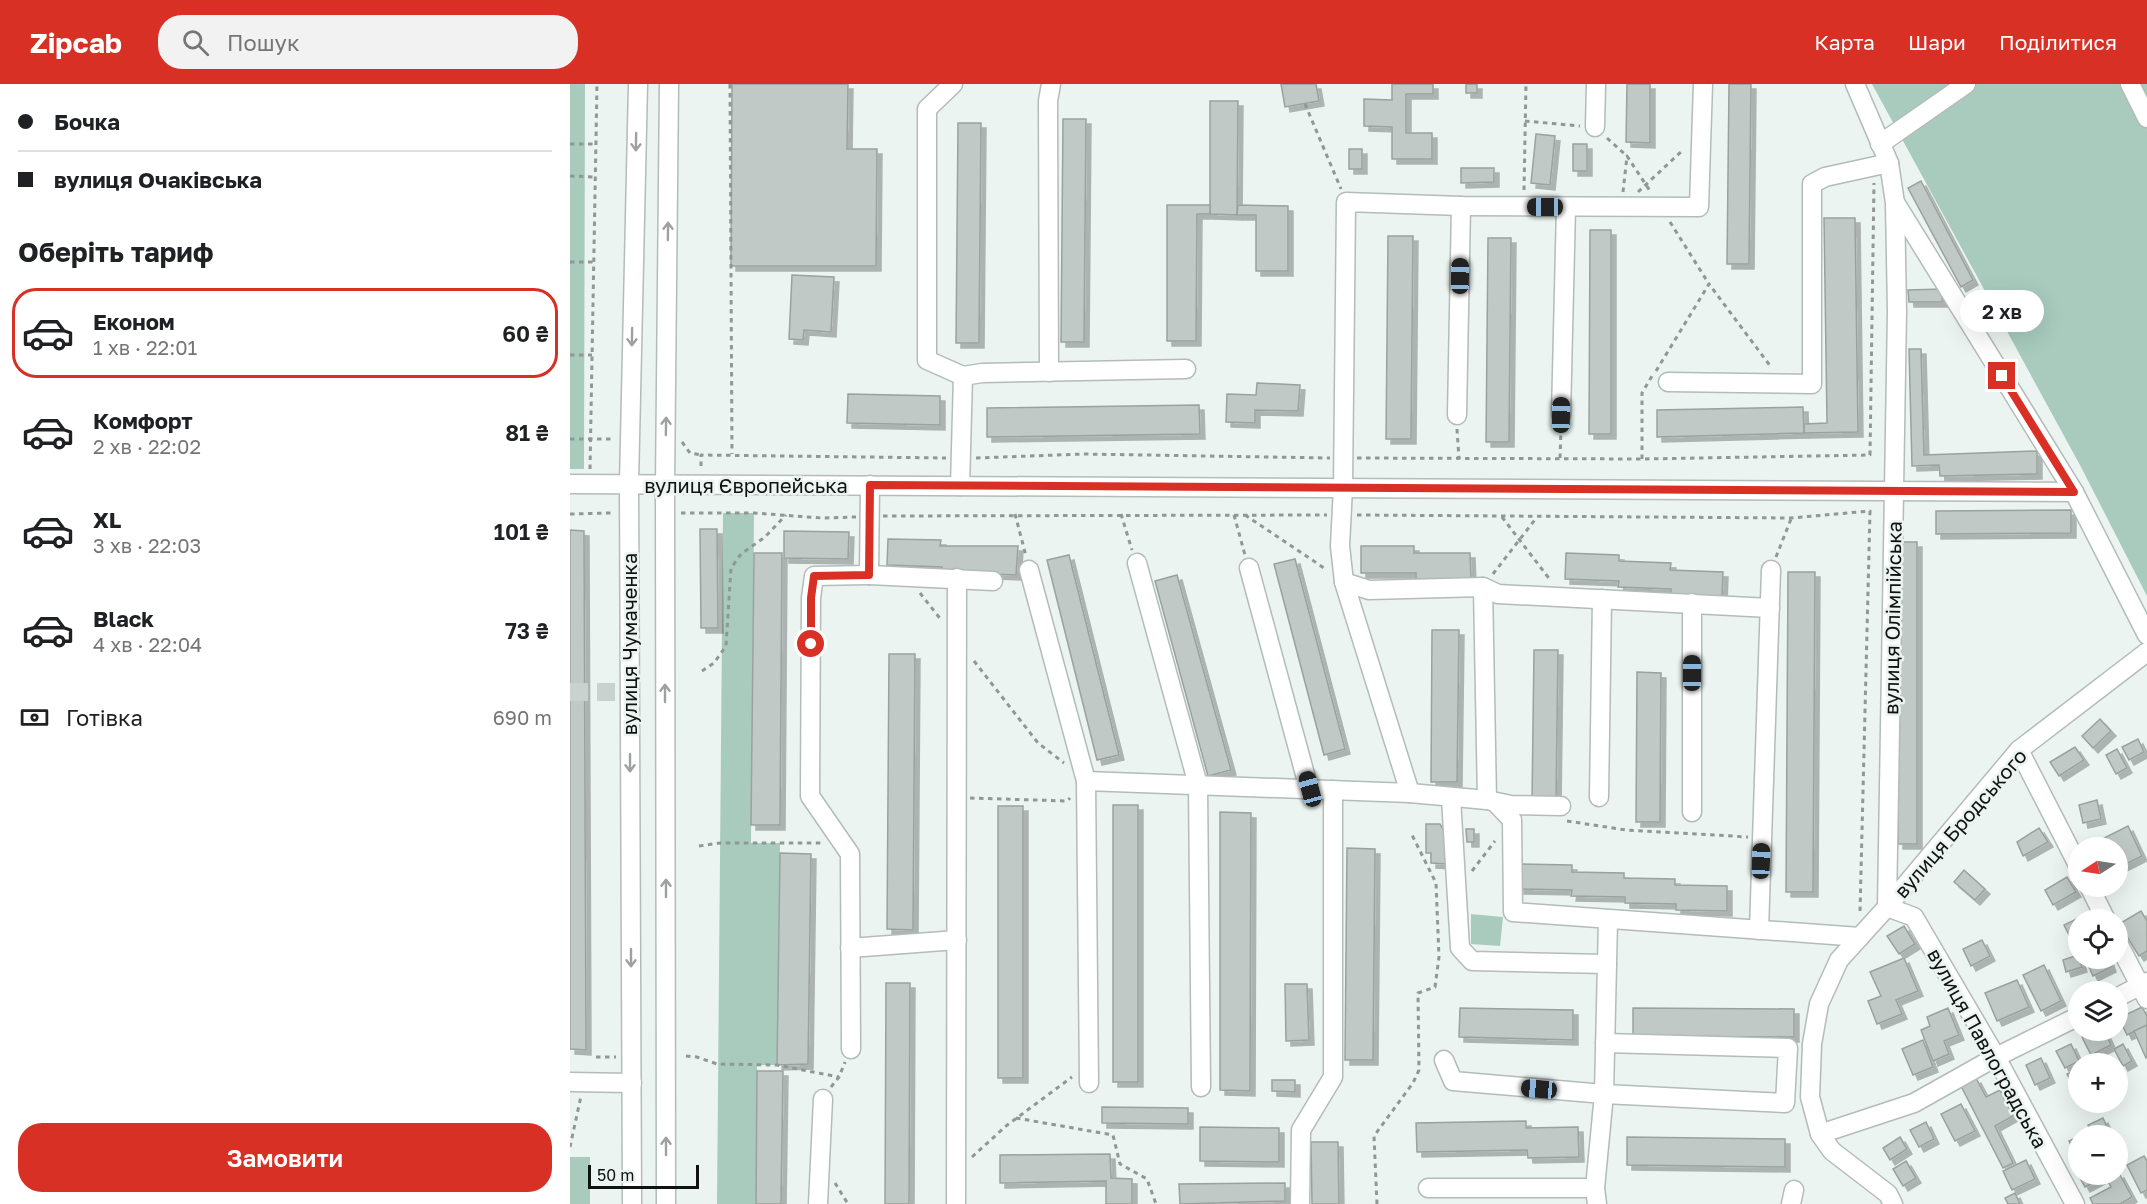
<!DOCTYPE html>
<html lang="uk">
<head>
<meta charset="utf-8">
<style>
  :root { --surface:#fff; --page:#f2f2f2; --text:#202124; --muted:#757577; --line:#e0e0e0; --accent:#d93025 }
  body { margin:0; font-family:"Golos Text",sans-serif; background:var(--page); color:var(--text); height:100vh; display:flex; flex-direction:column; font-size:22px; white-space:nowrap }
  * { box-sizing:border-box; margin:0 }
  p { font-size:20px; color:var(--muted) }
  .icon { flex:none; width:33px; height:33px; fill:none; stroke:currentColor; stroke-width:2; stroke-linecap:round; stroke-linejoin:round }
  .map { position:relative; flex:1; overflow:hidden }
  .panel { display:flex; flex-direction:column; background:var(--surface); width:570px }
  .panel>* { flex:none }
  .guide { display:grid; align-content:center; height:132px; padding:0 18px; background:var(--surface) }
  .needle { width:39px; rotate:258deg }
  .fabs { position:absolute; left:1498px; top:753px; display:grid; gap:12px }
  .fabs a { display:grid; place-items:center; width:60px; height:60px; border-radius:50%; background:var(--surface); box-shadow:0 6px 24px #0002; font-size:30px }
  .scale { position:absolute; left:18px; bottom:15px; width:111px; box-sizing:border-box; padding-left:6px; border:3px solid #0f1211; border-top:0; font-size:16px; line-height:21px; white-space:nowrap; color:#0f1211; -webkit-text-stroke:4px #ebf4f0; paint-order:stroke }
  .end { position:absolute; width:27px; height:27px; margin:-14px; border:8px solid #d93025; background:#fff; box-shadow:0 0 0 3px #fff }
  .from { border-radius:50% }
  .bubble { position:absolute; height:42px; border-radius:21px; background:var(--surface); box-shadow:0 6px 24px #0002; font-size:20px; font-weight:600; line-height:42px; text-align:center }
  .car { position:absolute; width:18px; height:36px; margin:-18px -9px; border-radius:8px; box-shadow:0 0 4px 2px #0007; background:linear-gradient(#222 24%,#8ab4d8 0 40%,#222 0 76%,#8ab4d8 0 86%,#222 0) }
  .guide b { display:flex; align-items:center; gap:21px; height:57px; font-size:22px }
  .guide b+b { border-top:2px solid var(--line) }
  .guide i { width:15px; height:15px; background:var(--text) }
  ul { padding:0; list-style:none }
  li { display:flex; align-items:center; gap:18px; height:90px; margin:0 12px 9px; padding:0 6px; border:3px solid transparent; border-radius:24px }
  li div { flex:1 }
  li b { display:block; font-size:22px }
  li em { font-style:normal; font-weight:600 }
  li.current { border-color:var(--accent) }
  li>.icon { width:54px; height:54px; stroke-width:1.5 }
  h2 { padding:0 18px; font-size:27px; line-height:72px }
  .pay { display:flex; align-items:center; gap:15px; height:66px; padding:0 18px; font-size:22px }
  .pay p { margin-inline-start:auto }
  .action { display:flex; gap:12px; margin-top:auto; padding:12px 18px }
  .action a { flex:1; height:69px; border-radius:24px; background:var(--accent); color:#fff; font-size:24px; font-weight:600; line-height:69px; text-align:center }
  header { display:flex; align-items:center; gap:36px; box-sizing:border-box; height:84px; padding:0 30px; background:var(--accent); color:#fff }
  header strong { font-size:28px }
  nav { display:flex; gap:33px; margin-inline-start:auto; font-size:21px }
  .search { width:420px; height:54px; background:var(--page); display:flex; align-items:center; gap:15px; box-sizing:border-box; padding:0 21px; border-radius:24px; color:var(--muted); font-size:22px }
  main { display:flex; flex:1; min-height:0 }
  .map>svg:first-child { display:block }
</style>
</head>
<body>
<header>
<strong>Zipcab</strong>
<div class="search"><svg class="icon" aria-label="search" viewBox="0 0 24 24"><circle cx="10" cy="10" r="6"/><path d="M15 15l6 6"/></svg>Пошук</div>
<nav><a>Карта</a><a>Шари</a><a>Поділитися</a></nav>
</header>
<main>
<section class="panel">
<div class="guide">
<b><i class="from"></i>Бочка</b>
<b><i></i>вулиця Очаківська</b>
</div>
<h2>Оберіть тариф</h2>
<ul>
<li class="current"><svg class="icon" aria-label="car" viewBox="0 0 24 24"><path d="M5 17H2v-5l4-1 3-4h7l3 4 3 1v5h-3M9 17h6M6 11h13"/><circle cx="7" cy="17" r="2"/><circle cx="17" cy="17" r="2"/></svg><div><b>Економ</b><p>1 хв · 22:01</p></div><em>60 ₴</em></li>
<li><svg class="icon" aria-label="car" viewBox="0 0 24 24"><path d="M5 17H2v-5l4-1 3-4h7l3 4 3 1v5h-3M9 17h6M6 11h13"/><circle cx="7" cy="17" r="2"/><circle cx="17" cy="17" r="2"/></svg><div><b>Комфорт</b><p>2 хв · 22:02</p></div><em>81 ₴</em></li>
<li><svg class="icon" aria-label="car" viewBox="0 0 24 24"><path d="M5 17H2v-5l4-1 3-4h7l3 4 3 1v5h-3M9 17h6M6 11h13"/><circle cx="7" cy="17" r="2"/><circle cx="17" cy="17" r="2"/></svg><div><b>XL</b><p>3 хв · 22:03</p></div><em>101 ₴</em></li>
<li><svg class="icon" aria-label="car" viewBox="0 0 24 24"><path d="M5 17H2v-5l4-1 3-4h7l3 4 3 1v5h-3M9 17h6M6 11h13"/><circle cx="7" cy="17" r="2"/><circle cx="17" cy="17" r="2"/></svg><div><b>Black</b><p>4 хв · 22:04</p></div><em>73 ₴</em></li>
</ul>
<div class="pay"><svg class="icon" aria-label="cash" viewBox="0 0 24 24"><path d="M3 7h18v10H3z"/><circle cx="12" cy="12" r="2"/></svg>Готівка<p>690 m</p></div>
<div class="action"><a>Замовити</a></div>
</section>
<div class="map">
<svg width="1577" height="1120" viewBox="0 0 1577 1120">
  <defs>
    <filter id="shadow"><feDropShadow dx="5" dy="5" stdDeviation="0" flood-color="#0004"/></filter>
  </defs>
  <rect width="100%" height="100%" fill="#ebf4f0"/>
  <g fill="#a8cbbe">
    <path d="M0,0h15l-1,385h-14z"/>
    <path d="M1302,0h275v512l-66,-129z"/>
    <path d="M153,429h31l-3,330h29l-3,222h-20l-1,139h-39z"/>
    <path d="M901,830l32,3 -3,29 -29,-2z"/>
    <rect x="0" y="1073" width="20" height="47"/>
  </g>
  <g fill="#c0c9c6" stroke="#9aa29f" stroke-width="1.5" filter="url(#shadow)">
    <path d="M162,0h116l-1,65h30l-1,117h-145z"/>
    <path d="M711,0h35l3,17 -34,6z"/>
    <path d="M822,0h41v10h-27v39h26v26h-40v-32l-28,-1v-27l28,1z"/>
    <rect x="896" y="0" width="11" height="9"/>
    <path d="M1057,0h23v59l-24,-1z"/>
    <path d="M1159,0h22l-2,180h-22z"/>
    <path d="M640,17h28l-1,114 -27,-1z"/>
    <path d="M493,35h23l-2,223h-23z"/>
    <path d="M388,39h23l-2,220h-23z"/>
    <path d="M966,50l19,2 -5,49 -19,-2z"/>
    <rect x="1003" y="60" width="14" height="27"/>
    <rect x="779" y="65" width="13" height="20"/>
    <path d="M891,84h33v14l-33,1z"/>
    <path d="M1351,97l52,99 -12,7 -53,-99z"/>
    <path d="M597,121h43v9h-13l-1,127h-29z"/>
    <path d="M668,121l50,1v65h-32v-56h-19z"/>
    <path d="M1254,134h31l3,214 -54,1v-9l23,-1z"/>
    <path d="M1020,146h21v204h-22z"/>
    <path d="M818,152h25l-2,203h-25z"/>
    <path d="M918,154h23l-2,204h-23z"/>
    <path d="M222,191l42,2 -3,55 -27,-2 -1,10 -14,-1z"/>
    <path d="M1372,205v13h-33l-1,-12z"/>
    <path d="M1339,265h12l3,106 113,-4v23l-97,2 -1,-11 -27,1z"/>
    <path d="M687,299l43,2 -2,26 -43,-1v13l-29,-1 1,-28 29,1z"/>
    <path d="M278,310l92,2v29l-93,-2z"/>
    <path d="M629,321l1,29 -213,3v-29z"/>
    <path d="M1233,323l1,26 -147,4v-27z"/>
    <path d="M1501,426v23l-135,1v-23z"/>
    <path d="M130,445h17l1,99h-17z"/>
    <path d="M0,446l14,1 2,519 -16,-1z"/>
    <path d="M214,447l65,1 -1,27 -64,-1z"/>
    <path d="M318,455l53,1 -1,6h78l-2,29 -74,-3v-5l-55,-2z"/>
    <path d="M1329,458h18v302h-19z"/>
    <path d="M791,462h53v7h56l1,26h-55v-6h-55z"/>
    <path d="M184,469h28l-2,272h-29z"/>
    <path d="M996,469l53,2v6l52,2 -1,7 53,2 -1,26 -51,-3v-6l-53,-2 1,-6 -54,-2z"/>
    <path d="M499,471l50,200 -22,5 -50,-200z"/>
    <path d="M725,475l50,190 -21,6 -50,-191z"/>
    <path d="M1218,488h27l-2,320h-27z"/>
    <path d="M607,491l54,195 -23,6 -53,-195z"/>
    <path d="M862,546h27l-2,152h-26z"/>
    <path d="M964,566h24l-2,152 -24,-1z"/>
    <path d="M319,570h26l-2,276 -26,-1z"/>
    <path d="M1067,588l24,1 -1,149h-24z"/>
    <path d="M1530,635l11,12 -18,17 -11,-12z"/>
    <path d="M1568,655l6,13 -15,8 -7,-13z"/>
    <path d="M1505,663l9,13 -25,16 -9,-14z"/>
    <path d="M1547,665l10,19 -11,6 -10,-19z"/>
    <path d="M1527,716l4,19 -18,4 -4,-18z"/>
    <rect x="543" y="721" width="25" height="277"/>
    <rect x="428" y="722" width="25" height="272"/>
    <path d="M650,728l31,1 -1,278 -30,-1z"/>
    <path d="M856,740h14l7,12 1,28 -17,-1v-10h-5z"/>
    <path d="M1558,742l14,30 -24,12v-20h-14l-4,-8z"/>
    <path d="M1469,744l9,14 -25,14 -6,-14z"/>
    <path d="M896,745h8v13h-7z"/>
    <path d="M777,764l28,1 -2,211h-28z"/>
    <path d="M210,769l31,1 -3,210 -31,1z"/>
    <path d="M950,780l52,1v7l52,1v5l51,1v6l52,1v25l-51,-1v-6l-51,-1v-6l-54,-1 1,-6 -53,-1z"/>
    <path d="M1394,786l21,19 -10,11 -21,-18z"/>
    <path d="M1497,793l9,15 -23,13 -8,-15z"/>
    <path d="M1571,827l6,10v30l-8,5 -20,-32z"/>
    <path d="M1515,831l3,5h-9v22l-5,3 -10,-20z"/>
    <path d="M1334,842l11,18 -16,10 -12,-18z"/>
    <path d="M1412,856l8,16 -19,10 -8,-17z"/>
    <path d="M1508,871l4,12 -16,5 -3,-12z"/>
    <path d="M1334,874l14,33 -22,9 6,14 -25,10 -9,-23 13,-5 -11,-24z"/>
    <path d="M1515,874h23l3,9 -18,9z"/>
    <path d="M1474,881l17,36 -20,10 -18,-36z"/>
    <path d="M1447,896l12,27 -32,14 -12,-28z"/>
    <path d="M316,899h24l-1,221h-24z"/>
    <path d="M715,900h22l2,56 -23,1z"/>
    <path d="M1572,923l5,9v9l-20,10 -8,-17z"/>
    <path d="M890,924l113,2v30l-114,-3z"/>
    <path d="M1063,924l161,1v28l-161,-1z"/>
    <path d="M1378,924l11,27 -15,6 5,13 -16,7 -12,-31 9,-4 -3,-9z"/>
    <path d="M1577,941v32l-1,1 -12,-27z"/>
    <path d="M1527,946h7l7,15 -20,10 -9,-18z"/>
    <path d="M1353,956l10,27 -20,8 -11,-26z"/>
    <path d="M1501,960l8,17 -14,7 -9,-17z"/>
    <path d="M1553,960l9,17 -9,5 -9,-17z"/>
    <path d="M1471,974l9,20 -15,7 -9,-20z"/>
    <path d="M1509,984v14l-6,3 -6,-11z"/>
    <path d="M187,987h26l-2,133h-25z"/>
    <path d="M1406,994l10,19 14,-7 13,26 -18,10 18,37 -10,5 -42,-82z"/>
    <path d="M702,996h23v12l-23,-1z"/>
    <path d="M1391,1020l14,27 -20,10 -14,-27z"/>
    <path d="M532,1023l86,1v16l-86,-1z"/>
    <path d="M1533,1034l6,13 -16,5 -5,-11z"/>
    <path d="M956,1037v7l52,-1 1,30 -51,1 -1,-8 -110,2 -1,-29z"/>
    <path d="M1356,1038l8,17 -15,8 -9,-17z"/>
    <path d="M630,1043l79,1v34l-79,-1z"/>
    <path d="M1509,1052v15l-4,2 -6,-12z"/>
    <path d="M1057,1053l158,2v28l-158,-2z"/>
    <path d="M1330,1053l7,12 -17,11 -7,-12z"/>
    <path d="M741,1058h27l1,62h-27z"/>
    <path d="M540,1070l1,24 21,1v25h-26v-23l-106,2v-28z"/>
    <path d="M1574,1072l3,5v29l-6,3 -14,-28z"/>
    <path d="M1456,1076l9,19 -23,11 -9,-19z"/>
    <path d="M1336,1077l10,17 -13,8 -10,-17z"/>
    <path d="M1509,1078v12h19l2,5 -15,8 -12,-22z"/>
    <path d="M1549,1089l13,24 -12,7h-27l-3,-6 21,-11 -4,-7z"/>
    <path d="M715,1099v18l-105,3 -1,-20z"/>
    <path d="M1445,1109l5,11h-12l-3,-6z"/>
  </g>
  <g fill="none" stroke-linecap="round" stroke-linejoin="round">
    <path stroke="#cad2cf" stroke-width="18" stroke-dasharray="18 9" stroke-linecap="butt" d="M0,608h60"/>
    <defs>
      <g id="minor">
        <path d="M383,0l-26,25v251l36,16"/>
        <path d="M1285,0l34,79 6,40 2,108 -10,596"/>
        <path d="M1560,0l17,34"/>
        <path d="M1025,43l1,-43"/>
        <path d="M1310,60l86,-60"/>
        <path d="M1326,120l178,288 73,143"/>
        <path d="M479,288l-1,-271 3,-17"/>
        <path d="M1098,298l144,2v-200l13,-7 64,-14"/>
        <path d="M887,331l4,-209"/>
        <path d="M991,331l5,-208"/>
        <path d="M0,400l1504,8"/>
        <path d="M390,402l3,-110 19,-3 204,-4"/>
        <path d="M567,479l61,222 3,302"/>
        <path d="M679,484l60,221"/>
        <path d="M459,486l57,211 3,302"/>
        <path d="M299,491l124,6"/>
        <path d="M774,498l25,8 114,-3 15,7 272,14"/>
        <path d="M913,503l4,213"/>
        <path d="M1122,519v209"/>
        <path d="M1449,666l60,117"/>
        <path d="M516,697l324,12 77,7 24,5 50,1"/>
        <path d="M840,709l-66,-211 -4,-36 3,-58 3,-286 115,4 238,1 4,-123"/>
        <path d="M1029,713l3,-198"/>
        <path d="M881,714l9,150 12,13 135,3"/>
        <path d="M925,718l17,18 1,92 347,25"/>
        <path d="M1519,802l17,34"/>
        <path d="M1317,823l27,10 82,140 79,147"/>
        <path d="M1189,846l12,-360"/>
        <path d="M1548,859l29,56"/>
        <path d="M280,864l107,-8"/>
        <path d="M1548,913l29,-15"/>
        <path d="M281,965l-1,-195 -40,-58 1,-198 3,-22 55,-1 1,-90"/>
        <path d="M874,976l9,21 151,13 181,9 3,-55 -183,-5"/>
        <path d="M0,998l62,1"/>
        <path d="M1250,1050l94,-31 82,-46 83,-41"/>
        <path d="M858,1104h167"/>
        <path d="M62,1120l-3,-720 9,-400"/>
        <path d="M96,1120l-1,-720 4,-400"/>
        <path d="M248,1120l5,-105"/>
        <path d="M386,1120l1,-626"/>
        <path d="M730,1120l1,-74 32,-53v-287"/>
        <path d="M1027,1120l-2,-16 9,-94 4,-174"/>
        <path d="M1221,1120l3,-14"/>
        <path d="M1323,1120l-5,-10 -56,-43 -12,-17 -10,-37 2,-53 7,-40 20,-44 48,-53 132,-157 128,-98"/>
      </g>
    </defs>
    <use href="#minor" stroke="#b3bcb8" stroke-width="21"/>
    <g stroke="#909794" stroke-width="3" stroke-dasharray="4.5 4.5" stroke-linecap="butt">
      <path d="M160,0l2,370"/>
      <path d="M735,20l36,85"/>
      <path d="M955,37l55,5"/>
      <path d="M1037,54l20,18"/>
      <path d="M0,60h25"/>
      <path d="M0,92l25,1"/>
      <path d="M954,106l2,-106"/>
      <path d="M1053,108l4,-36 23,35"/>
      <path d="M1068,108l46,-43"/>
      <path d="M1100,138l39,62"/>
      <path d="M0,178h24"/>
      <path d="M0,271h22"/>
      <path d="M1086,287l53,-87 62,83"/>
      <path d="M887,345l2,30"/>
      <path d="M0,355h42"/>
      <path d="M112,358l8,11 11,2"/>
      <path d="M406,374l107,-4 247,4"/>
      <path d="M787,374l285,1 228,-4 4,-272"/>
      <path d="M990,374l1,-29"/>
      <path d="M1072,375v-66l10,-17"/>
      <path d="M131,382v-11l245,3"/>
      <path d="M20,385l7,-385"/>
      <path d="M111,429h73l68,5 34,-1"/>
      <path d="M0,430l41,-1"/>
      <path d="M445,430l11,42"/>
      <path d="M551,430l11,36"/>
      <path d="M664,431l11,40"/>
      <path d="M675,431l82,55"/>
      <path d="M787,431l434,3 79,-7 -10,401"/>
      <path d="M313,432l444,-1"/>
      <path d="M932,433l49,64"/>
      <path d="M1206,473l15,-38"/>
      <path d="M923,490l44,-57"/>
      <path d="M350,509l22,28"/>
      <path d="M404,577l64,82 26,20"/>
      <path d="M132,587l12,-8 12,-17 5,-78 10,-14 24,-17 21,-22"/>
      <path d="M400,714l97,3 3,-3"/>
      <path d="M997,737l59,9 122,7"/>
      <path d="M129,762l21,-3h103"/>
      <path d="M902,787l23,-30"/>
      <path d="M116,972l11,1 20,7 60,1 62,12"/>
      <path d="M26,973h20"/>
      <path d="M261,1003l8,-10 6,-15"/>
      <path d="M446,1034l97,17 7,29 27,15 9,25"/>
      <path d="M0,1063l11,-51"/>
      <path d="M402,1073l34,-31 66,-49"/>
      <path d="M265,1099l13,21"/>
      <path d="M807,1120l-3,-68 39,-53 6,-13 -1,-77 17,-6 4,-30 -3,-74 -24,-48"/>
    </g>
    <use href="#minor" stroke="#fff" stroke-width="18"/>
  </g>
  <defs><path id="oneway-shaft" d="M-6 0H5M1.5-3L5.5 0L1.5 3" fill="none" stroke-width="1.6" stroke-linecap="round" stroke-linejoin="round" transform="scale(1.5)"/></defs>
  <g stroke="#9fa0a0">
    <use href="#oneway-shaft" transform="translate(66 58) rotate(91)"/>
    <use href="#oneway-shaft" transform="translate(98 147) rotate(-89)"/>
    <use href="#oneway-shaft" transform="translate(62 253) rotate(91)"/>
    <use href="#oneway-shaft" transform="translate(96 342) rotate(-89)"/>
    <use href="#oneway-shaft" transform="translate(95 609) rotate(-90)"/>
    <use href="#oneway-shaft" transform="translate(60 679) rotate(90)"/>
    <use href="#oneway-shaft" transform="translate(96 804) rotate(-90)"/>
    <use href="#oneway-shaft" transform="translate(61 874) rotate(90)"/>
    <use href="#oneway-shaft" transform="translate(96 1062) rotate(-90)"/>
  </g>
  <g fill="none" stroke-linecap="round" stroke-linejoin="round">
    <path stroke="#d93025" stroke-width="8" d="M241,560v-46l3,-22 55,-1 1,-90 1204,7 -72,-116"/>
  </g>
  <g text-anchor="middle" dominant-baseline="central" stroke-width="5" stroke-linejoin="round" paint-order="stroke">
    <g font-size="20" fill="#0f1211" stroke="#ebf4f0">
      <text x="176" y="401">вулиця Європейська</text>
      <text transform="translate(1322 534) rotate(-89)">вулиця Олімпійська</text>
      <text transform="translate(59 560) rotate(-90)">вулиця Чумаченка</text>
      <text transform="translate(1390 739) rotate(-49)">вулиця Бродського</text>
      <text transform="translate(1418 964) rotate(61)">вулиця Павлоградська</text>
    </g>
  </g>
</svg>
<div class="fabs">
<a><svg class="needle" viewBox="-14 -14 28 28"><path d="M0-13l5 13h-10z" fill="#e53935"/><path d="M0 13l5-13h-10z" fill="#757577"/></svg></a>
<a><svg class="icon" aria-label="locate" viewBox="0 0 24 24"><circle cx="12" cy="12" r="6"/><path d="M12 2v4M12 18v4M2 12h4M18 12h4"/></svg></a>
<a><svg class="icon" aria-label="layers" viewBox="0 0 24 24"><path d="M12 4l9 5-9 5-9-5zM3 14l9 5 9-5"/></svg></a>
<a>+</a>
<a>−</a>
</div>
<div class="scale">50 m</div>
<i class="end from" style="left:241px;top:560px"></i>
<i class="end" style="left:1432px;top:292px"></i>
<div class="bubble" style="left:1390px;top:206px;width:84px">2 хв</div>
<i class="car" style="left:975px;top:123px;rotate:270deg"></i>
<i class="car" style="left:890px;top:192px;rotate:1deg"></i>
<i class="car" style="left:991px;top:331px;rotate:1deg"></i>
<i class="car" style="left:1122px;top:589px;rotate:0deg"></i>
<i class="car" style="left:740px;top:705px;rotate:345deg"></i>
<i class="car" style="left:1191px;top:777px;rotate:2deg"></i>
<i class="car" style="left:969px;top:1005px;rotate:275deg"></i>
</div>
</main>
</body>
</html>
